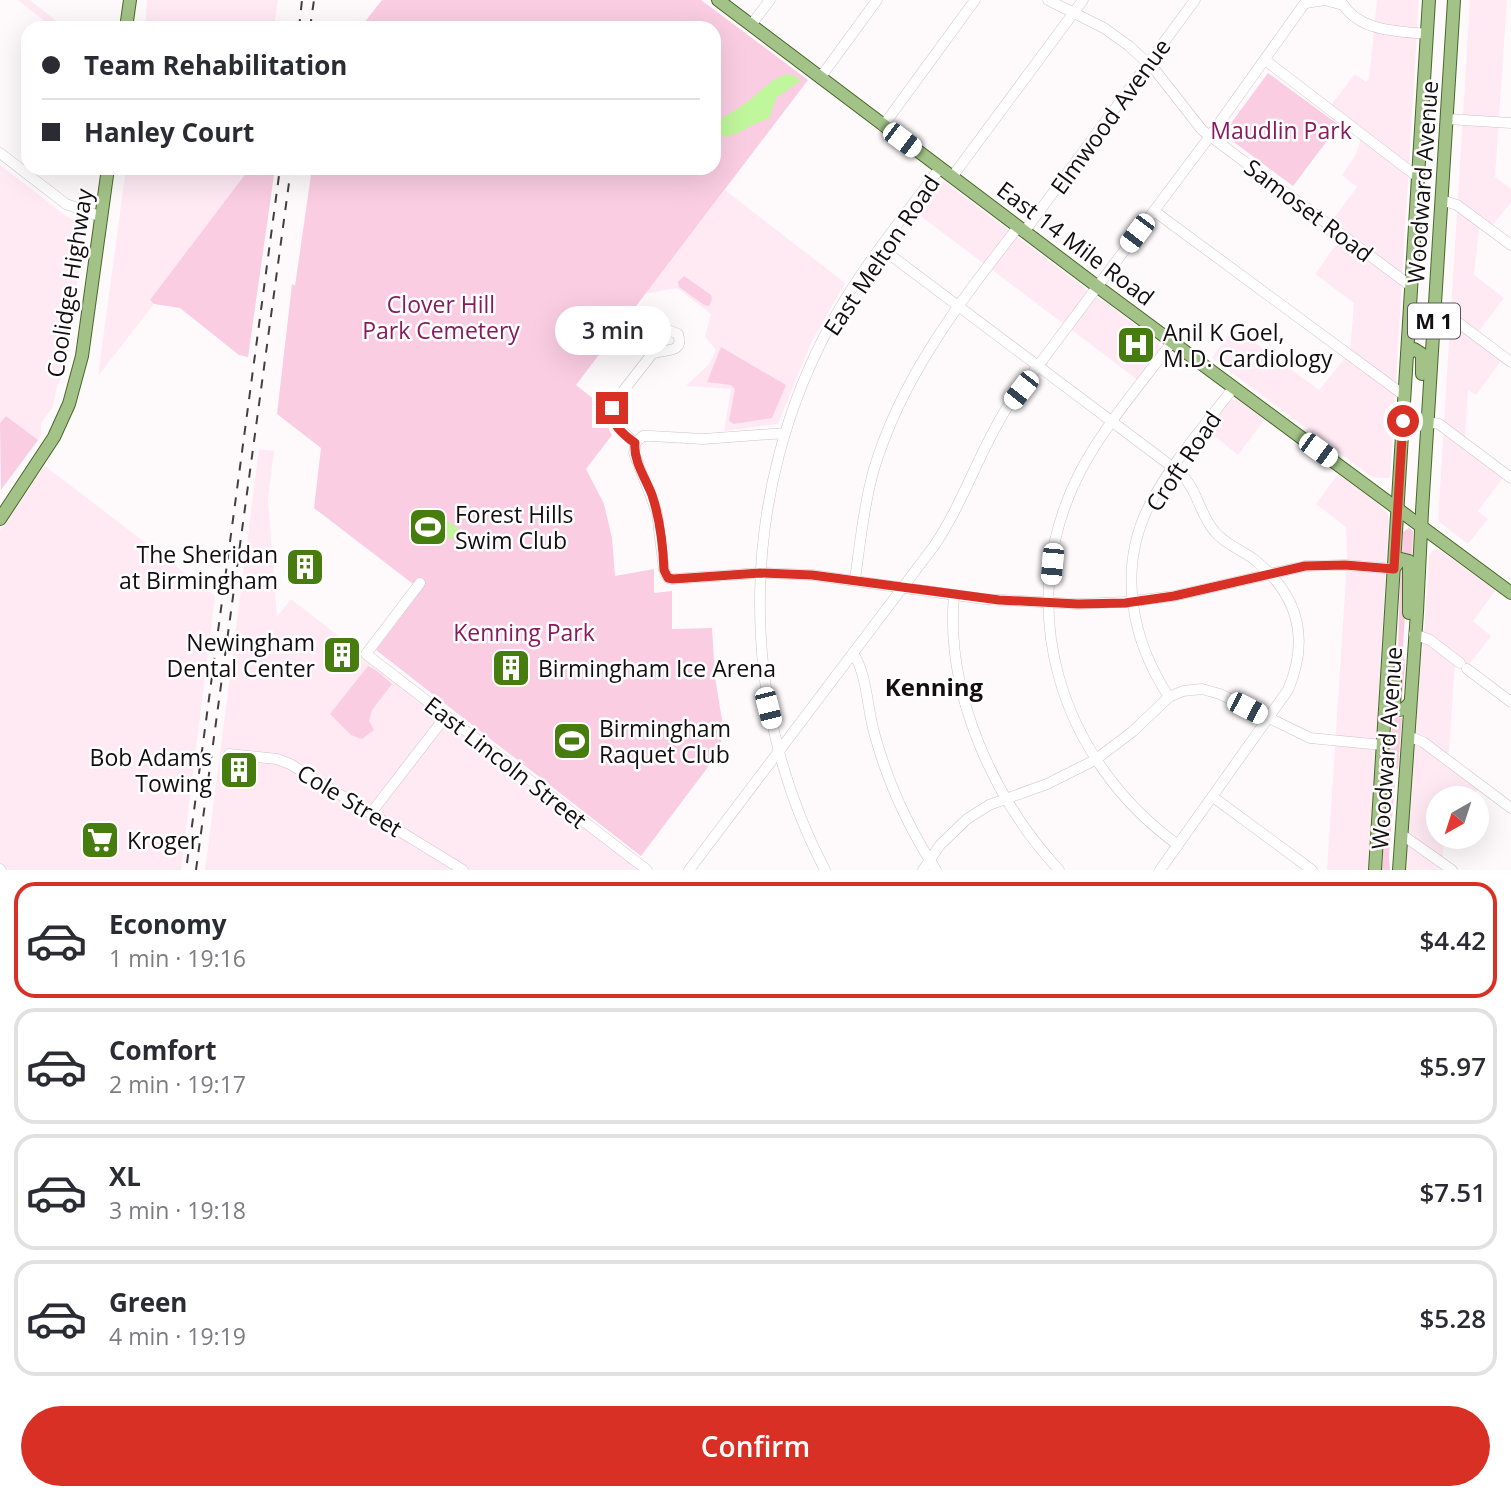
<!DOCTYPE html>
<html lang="en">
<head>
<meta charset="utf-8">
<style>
  :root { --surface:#fff; --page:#f7f7f7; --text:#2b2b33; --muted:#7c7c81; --line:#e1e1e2; --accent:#d93025 }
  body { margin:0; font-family:"Open Sans",sans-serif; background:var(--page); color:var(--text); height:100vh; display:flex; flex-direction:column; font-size:26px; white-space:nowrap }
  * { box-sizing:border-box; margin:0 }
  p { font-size:23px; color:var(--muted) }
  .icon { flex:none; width:38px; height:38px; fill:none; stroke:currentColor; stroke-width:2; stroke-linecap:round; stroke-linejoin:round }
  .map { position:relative; height:870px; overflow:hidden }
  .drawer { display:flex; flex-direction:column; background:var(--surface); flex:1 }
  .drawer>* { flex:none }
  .banner { position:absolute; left:21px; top:21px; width:700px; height:154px; border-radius:21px; box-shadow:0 7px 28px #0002; display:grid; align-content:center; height:154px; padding:0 21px; background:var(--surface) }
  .needle { width:46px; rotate:219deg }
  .controls { position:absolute; left:1426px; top:786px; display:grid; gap:14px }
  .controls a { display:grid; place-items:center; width:63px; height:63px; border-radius:50%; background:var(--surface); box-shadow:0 7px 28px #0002; font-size:35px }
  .end { position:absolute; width:32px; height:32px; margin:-16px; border:9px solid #d93025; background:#fff; box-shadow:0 0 0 4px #fff }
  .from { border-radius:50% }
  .bubble { position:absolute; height:49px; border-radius:24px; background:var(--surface); box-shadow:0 7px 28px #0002; font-size:23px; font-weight:600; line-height:49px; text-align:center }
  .car { position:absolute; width:21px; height:42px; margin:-21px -10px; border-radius:9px; box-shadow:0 0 5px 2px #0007; background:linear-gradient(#fff 24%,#345 0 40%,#fff 0 76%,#345 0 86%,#fff 0) }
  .banner b { display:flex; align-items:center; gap:24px; height:66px; font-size:26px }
  .banner b+b { border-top:2px solid var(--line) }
  .banner i { width:18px; height:18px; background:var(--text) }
  ul { padding:12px 0 0; list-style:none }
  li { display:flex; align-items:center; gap:21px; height:116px; margin:0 14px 10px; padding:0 7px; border:4px solid var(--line); border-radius:21px }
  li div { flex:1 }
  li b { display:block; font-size:26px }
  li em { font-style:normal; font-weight:600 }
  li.selected { border-color:var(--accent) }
  li>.icon { width:63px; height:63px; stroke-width:1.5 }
  .button { display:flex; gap:14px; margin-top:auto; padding:14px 21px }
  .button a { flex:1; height:80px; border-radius:42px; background:var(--accent); color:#fff; font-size:28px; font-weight:600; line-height:80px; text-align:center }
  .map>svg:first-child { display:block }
</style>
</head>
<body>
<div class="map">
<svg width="1511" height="870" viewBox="0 0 1511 870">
  <rect width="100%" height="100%" fill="#fefafc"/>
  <g fill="#ffeaf4">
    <path d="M18,0h12l35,28h-12z"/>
    <path d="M147,0h131l-4,28h-129z"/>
    <path d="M1377,0h42l-29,478h-10l-8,-1 -160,-119 22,-31 85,63 31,-38 4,-49 -39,-29 22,-31 -14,-10 34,-46 -15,-12 14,-21 5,-16 -30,-33 24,-31 11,8 3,-3z"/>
    <path d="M1470,0h37l-12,177 16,12v13l-19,24 -13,1 -5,48 30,23 -26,34 28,22 -30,41 -8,-5 -3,48 43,33 -30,40 10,8 -20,25 -30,-23z"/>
    <path d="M0,165l66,51 19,9 -19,143 -9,19 -4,20 -12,16v12l-3,5 -32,-24 -6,7z"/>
    <path d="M126,168h124l-99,133 3,3 -56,72z"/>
    <path d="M944,181l141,107 2,4 17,9 54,41 2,5 -3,10 -18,24 -225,-170 21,-27z"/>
    <path d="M725,190l120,93 -34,60 -33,81 -54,7 7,-42 -45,-3 23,-22 7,-14 -11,-13 6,-23 -34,-26 -32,6z"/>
    <path d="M1237,399l28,20 -27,36 -32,-26 14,-19 11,-10z"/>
    <path d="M259,449l15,2 -6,48 9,118 14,-18 348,271h-434z"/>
    <path d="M45,466l170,130 -34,274h-181v-340z"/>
    <path d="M1338,474l42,31 8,9 1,7 -21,349h-41l20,-309 -1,-34 -30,-23z"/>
    <path d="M1438,549l58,41 -23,31 18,15 -23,30 -8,-9 -5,8 -7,100 31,23 -7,10h-34v38l6,1 -2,33h-36l13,-214 4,-8 6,-92 3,-5z"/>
  </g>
  <g fill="#facde2">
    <path d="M382,0h319l107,80 -232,305 29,23v14l7,13 -26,34 18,35 8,34 3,38 39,-7v24l18,-2v38l40,-1 3,49 9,55 -7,23 -76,101 -265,-206 45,-60 -107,-82 7,-60 -44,-34 15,-130 3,2 17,-118h402v-140h-354z"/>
    <path d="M1268,73l71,52 -46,61 -70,-52z"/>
    <path d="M250,168h25l-27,189 -9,-2 -59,-47 -26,-4 -4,-4z"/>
    <path d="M684,276l27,19 1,4 -3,7 -5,-1 -25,-18 -1,-5z"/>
    <path d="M721,347l65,38 -14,33 -38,6 -5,-3 6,-32 -4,-4 -24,-3z"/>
    <path d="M6,416l32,24 -37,50 -1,-67z"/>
    <path d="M1409,528l4,3 -1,28 -10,-7 1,-20z"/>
    <path d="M1403,563l5,11 -5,70 2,23 -4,39 -5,-6c3,-45 2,-90 5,-135z"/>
    <path d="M368,666l9,5 15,13 -20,26 -3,11 5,9 -12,9 -11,-4 -21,-21z"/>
    <path d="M1393,715l9,3 -4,51 -10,-3z"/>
    <path d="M1391,778l4,4 -6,74 1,14h-8l6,-91z"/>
  </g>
  <g fill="#c0f69c">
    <path d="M787,74l10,3 3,4 -24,17 -7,21c-16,3 -28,15 -44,18l-6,-4 -2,-11c9,-7 19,-12 29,-19 14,-11 23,-23 41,-29z"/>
    <path d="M444,518l16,12 -7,10 -6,-4 -6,11 -14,-10z"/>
  </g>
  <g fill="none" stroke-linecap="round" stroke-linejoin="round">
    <defs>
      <g id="minor">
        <path d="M1048,0l56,28 25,18 26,24 47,60 210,157"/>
        <path d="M1340,0c18,32 55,31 87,34"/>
        <path d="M1306,3l19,-3 18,5"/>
        <path d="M751,25l19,-25"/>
        <path d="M1265,60l154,118"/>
        <path d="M820,78l57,-78"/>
        <path d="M1447,119l64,4"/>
        <path d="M883,126l92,-126"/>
        <path d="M0,153l66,51 36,13"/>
        <path d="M952,177l131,-177"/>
        <path d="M1441,200l16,5 54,40"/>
        <path d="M1154,211l251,185"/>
        <path d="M1024,232l171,-232"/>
        <path d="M881,248l298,224c19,17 20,42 36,60 11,13 27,18 40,28 43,35 55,78 33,130l-128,180"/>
        <path d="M1435,310l13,5 63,47"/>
        <path d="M1172,342c-31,42 -68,84 -92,130 -69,134 -20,288 98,373"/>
        <path d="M1427,422l12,2 72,54"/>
        <path d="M785,433l-82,6 -52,-3h-8l-7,6 -2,11 23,60 7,57 4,8 5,1 87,-6 52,2 172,24 94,5 47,-2 49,-6 131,-30 40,-1 49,4"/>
        <path d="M635,444l-23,-25 1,-15 39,-50c11,-6 33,1 26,-20l-10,-4 -7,5 -9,19"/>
        <path d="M855,580c5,-37 9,-75 19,-111 28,-93 86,-167 144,-242"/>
        <path d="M420,583l-54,71 281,216"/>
        <path d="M954,595c-9,98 40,205 105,275"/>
        <path d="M1414,634l16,6 30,23"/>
        <path d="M853,653c14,21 14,54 21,79 13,49 34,95 62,138"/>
        <path d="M1467,669l44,33"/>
        <path d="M1169,697c-37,-56 -51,-125 -22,-187 21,-43 58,-85 87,-123"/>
        <path d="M1408,736l15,6 88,66"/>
        <path d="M229,754l48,5 13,5 173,106"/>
        <path d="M1213,797l99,73"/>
        <path d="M371,813l75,-97"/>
        <path d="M1401,834l51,36"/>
        <path d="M0,869l1,1"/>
        <path d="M689,870l245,-324c30,-44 45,-95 74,-140l202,-270 97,-136"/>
        <path d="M825,870c-90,-171 -86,-381 8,-550 30,-54 70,-102 107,-152"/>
        <path d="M923,870l17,-25 27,-26 22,-14 58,-21 48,-24 37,-28 37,-35 14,-6 19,-2 18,5 90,44 72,7"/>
      </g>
      <g id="major">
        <path d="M718,0l380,287 413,306"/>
        <path d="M126,28l4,-28"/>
        <path d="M1407,354l7,-5 8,5v20"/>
        <path d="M0,519l54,-82 15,-33 13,-48 26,-188"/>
        <path d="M1394,568l7,-9 8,2v52"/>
        <path d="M1395,679l-1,28 5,3 5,-1 6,-6"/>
        <path d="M1375,870l54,-870"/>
        <path d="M1399,870l18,-258 5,-101 32,-511"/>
      </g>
    </defs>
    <use href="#minor" stroke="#d2c1c9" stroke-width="11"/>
    <use href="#major" stroke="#48692a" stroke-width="14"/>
    <use href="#minor" stroke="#fff" stroke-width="10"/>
    <use href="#major" stroke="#a2c287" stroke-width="12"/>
    <g stroke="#443e41" stroke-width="2" stroke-dasharray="9 9" stroke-linecap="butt">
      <path d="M299,28l3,-28"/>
      <path d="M310,28l4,-28"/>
      <path d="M187,863l93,-695"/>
      <path d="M196,870l95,-702"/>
    </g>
  </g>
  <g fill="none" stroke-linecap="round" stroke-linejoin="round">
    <path stroke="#d93025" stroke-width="9" d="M612,408c-3,15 12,27 23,35 -2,18 11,36 17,52 8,24 11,50 12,75l4,8 5,1 87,-6 52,2 187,25 79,4 47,-1 49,-7 131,-30 40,-1 49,4 9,-148"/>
  </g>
  <defs>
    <symbol id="hospital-square" viewBox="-11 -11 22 22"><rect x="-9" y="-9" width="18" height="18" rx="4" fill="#477c0e" stroke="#fff"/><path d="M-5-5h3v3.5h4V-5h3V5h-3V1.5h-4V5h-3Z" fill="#fff"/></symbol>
    <symbol id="stadium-square" viewBox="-11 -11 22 22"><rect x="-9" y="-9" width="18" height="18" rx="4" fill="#477c0e" stroke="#fff"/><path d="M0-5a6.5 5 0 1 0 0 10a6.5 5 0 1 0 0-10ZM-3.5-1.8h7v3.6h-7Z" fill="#fff"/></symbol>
    <symbol id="building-square" viewBox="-11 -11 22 22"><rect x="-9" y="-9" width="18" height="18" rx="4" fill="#477c0e" stroke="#fff"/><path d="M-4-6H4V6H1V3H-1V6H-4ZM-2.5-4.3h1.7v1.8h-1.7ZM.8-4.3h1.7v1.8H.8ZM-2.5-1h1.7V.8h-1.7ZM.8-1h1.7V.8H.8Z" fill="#fff"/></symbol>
    <symbol id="supermarket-square" viewBox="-11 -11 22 22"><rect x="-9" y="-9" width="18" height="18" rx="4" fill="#477c0e" stroke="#fff"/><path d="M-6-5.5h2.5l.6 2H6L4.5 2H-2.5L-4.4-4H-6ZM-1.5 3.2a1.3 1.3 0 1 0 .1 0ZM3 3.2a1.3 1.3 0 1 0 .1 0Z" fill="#fff"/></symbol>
  </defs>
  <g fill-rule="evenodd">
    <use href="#hospital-square" x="1114" y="323" width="44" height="44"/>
    <use href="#stadium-square" x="406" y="505" width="44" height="44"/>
    <use href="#building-square" x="283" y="545" width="44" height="44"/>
    <use href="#building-square" x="320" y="633" width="44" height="44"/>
    <use href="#building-square" x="489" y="646" width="44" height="44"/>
    <use href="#stadium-square" x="550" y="719" width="44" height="44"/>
    <use href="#building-square" x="217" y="748" width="44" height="44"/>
    <use href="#supermarket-square" x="78" y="818" width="44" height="44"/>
  </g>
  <g text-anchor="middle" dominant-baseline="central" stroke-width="5" stroke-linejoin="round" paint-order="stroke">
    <rect fill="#fff" stroke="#5a5658" stroke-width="2" x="1408" y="303.5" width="52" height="35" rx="5"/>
    <g font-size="21" font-weight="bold" fill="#140e11">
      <text x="1434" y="321">M 1</text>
    </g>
    <g font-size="23" fill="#140e11" stroke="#fff">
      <text transform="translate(1110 116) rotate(-54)">Elmwood Avenue</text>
      <text transform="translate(1422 182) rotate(-86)">Woodward Avenue</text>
      <text transform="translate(1309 210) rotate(37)">Samoset Road</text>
      <text transform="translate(1076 243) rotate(37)">East 14 Mile Road</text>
      <text transform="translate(881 255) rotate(-56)">East Melton Road</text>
      <text transform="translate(69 283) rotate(-81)">Coolidge Highway</text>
      <text transform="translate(1183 461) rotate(-56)">Croft Road</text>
      <text transform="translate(1386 748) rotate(-86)">Woodward Avenue</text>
      <text transform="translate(506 762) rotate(38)">East Lincoln Street</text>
      <text transform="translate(350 800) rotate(31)">Cole Street</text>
    </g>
    <g font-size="23" fill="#8a1a5e" stroke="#fff">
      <text x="1281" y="130">Maudlin Park</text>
      <text x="441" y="304">Clover Hill<tspan x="441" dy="26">Park Cemetery</tspan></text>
      <text x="524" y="632">Kenning Park</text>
    </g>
    <g font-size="23" fill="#140e11" stroke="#fff" text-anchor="start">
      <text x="1163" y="332">Anil K Goel,<tspan x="1163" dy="26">M.D. Cardiology</tspan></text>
      <text x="455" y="514">Forest Hills<tspan x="455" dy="26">Swim Club</tspan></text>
      <text x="278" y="554" text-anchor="end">The Sheridan<tspan x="278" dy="26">at Birmingham</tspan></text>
      <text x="315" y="642" text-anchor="end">Newingham<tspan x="315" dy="26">Dental Center</tspan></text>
      <text x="538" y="668">Birmingham Ice Arena</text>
      <text x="599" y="728">Birmingham<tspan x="599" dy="26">Raquet Club</tspan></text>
      <text x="212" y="757" text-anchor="end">Bob Adams<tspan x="212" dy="26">Towing</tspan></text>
      <text x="127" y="840">Kroger</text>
    </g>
    <g font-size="24" font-weight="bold" fill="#140e11" stroke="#fff">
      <text x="934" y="686">Kenning</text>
    </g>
  </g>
</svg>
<div class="controls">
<a><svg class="needle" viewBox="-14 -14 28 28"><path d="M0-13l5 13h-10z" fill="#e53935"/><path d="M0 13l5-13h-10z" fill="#7c7c81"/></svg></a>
</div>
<i class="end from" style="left:1403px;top:421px"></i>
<i class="end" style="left:612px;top:408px"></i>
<div class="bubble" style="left:555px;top:306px;width:116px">3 min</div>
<i class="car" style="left:902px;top:140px;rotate:127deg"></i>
<i class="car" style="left:1137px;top:233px;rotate:217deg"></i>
<i class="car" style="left:1021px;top:390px;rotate:218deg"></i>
<i class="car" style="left:1318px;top:450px;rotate:126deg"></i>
<i class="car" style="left:1052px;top:564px;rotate:185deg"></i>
<i class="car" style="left:768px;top:708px;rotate:166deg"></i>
<i class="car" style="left:1247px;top:708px;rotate:117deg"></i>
<div class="banner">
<b><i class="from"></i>Team Rehabilitation</b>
<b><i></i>Hanley Court</b>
</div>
</div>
<section class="drawer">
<ul>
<li class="selected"><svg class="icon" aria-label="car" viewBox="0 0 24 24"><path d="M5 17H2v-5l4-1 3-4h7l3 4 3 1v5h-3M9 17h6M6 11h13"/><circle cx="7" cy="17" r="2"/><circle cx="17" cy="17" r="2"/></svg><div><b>Economy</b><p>1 min · 19:16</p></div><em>$4.42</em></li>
<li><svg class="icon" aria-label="car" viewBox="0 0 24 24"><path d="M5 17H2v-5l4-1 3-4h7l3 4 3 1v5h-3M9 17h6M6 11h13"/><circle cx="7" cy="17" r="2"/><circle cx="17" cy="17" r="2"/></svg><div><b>Comfort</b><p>2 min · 19:17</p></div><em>$5.97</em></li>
<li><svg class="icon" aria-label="car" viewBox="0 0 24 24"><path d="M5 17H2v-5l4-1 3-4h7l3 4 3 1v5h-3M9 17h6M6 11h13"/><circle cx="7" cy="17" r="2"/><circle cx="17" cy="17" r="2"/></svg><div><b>XL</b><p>3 min · 19:18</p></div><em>$7.51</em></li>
<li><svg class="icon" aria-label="car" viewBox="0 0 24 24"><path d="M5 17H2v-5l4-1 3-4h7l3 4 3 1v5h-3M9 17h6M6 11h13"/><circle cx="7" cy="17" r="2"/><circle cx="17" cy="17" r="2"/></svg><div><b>Green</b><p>4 min · 19:19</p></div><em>$5.28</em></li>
</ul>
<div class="button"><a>Confirm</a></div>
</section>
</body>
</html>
